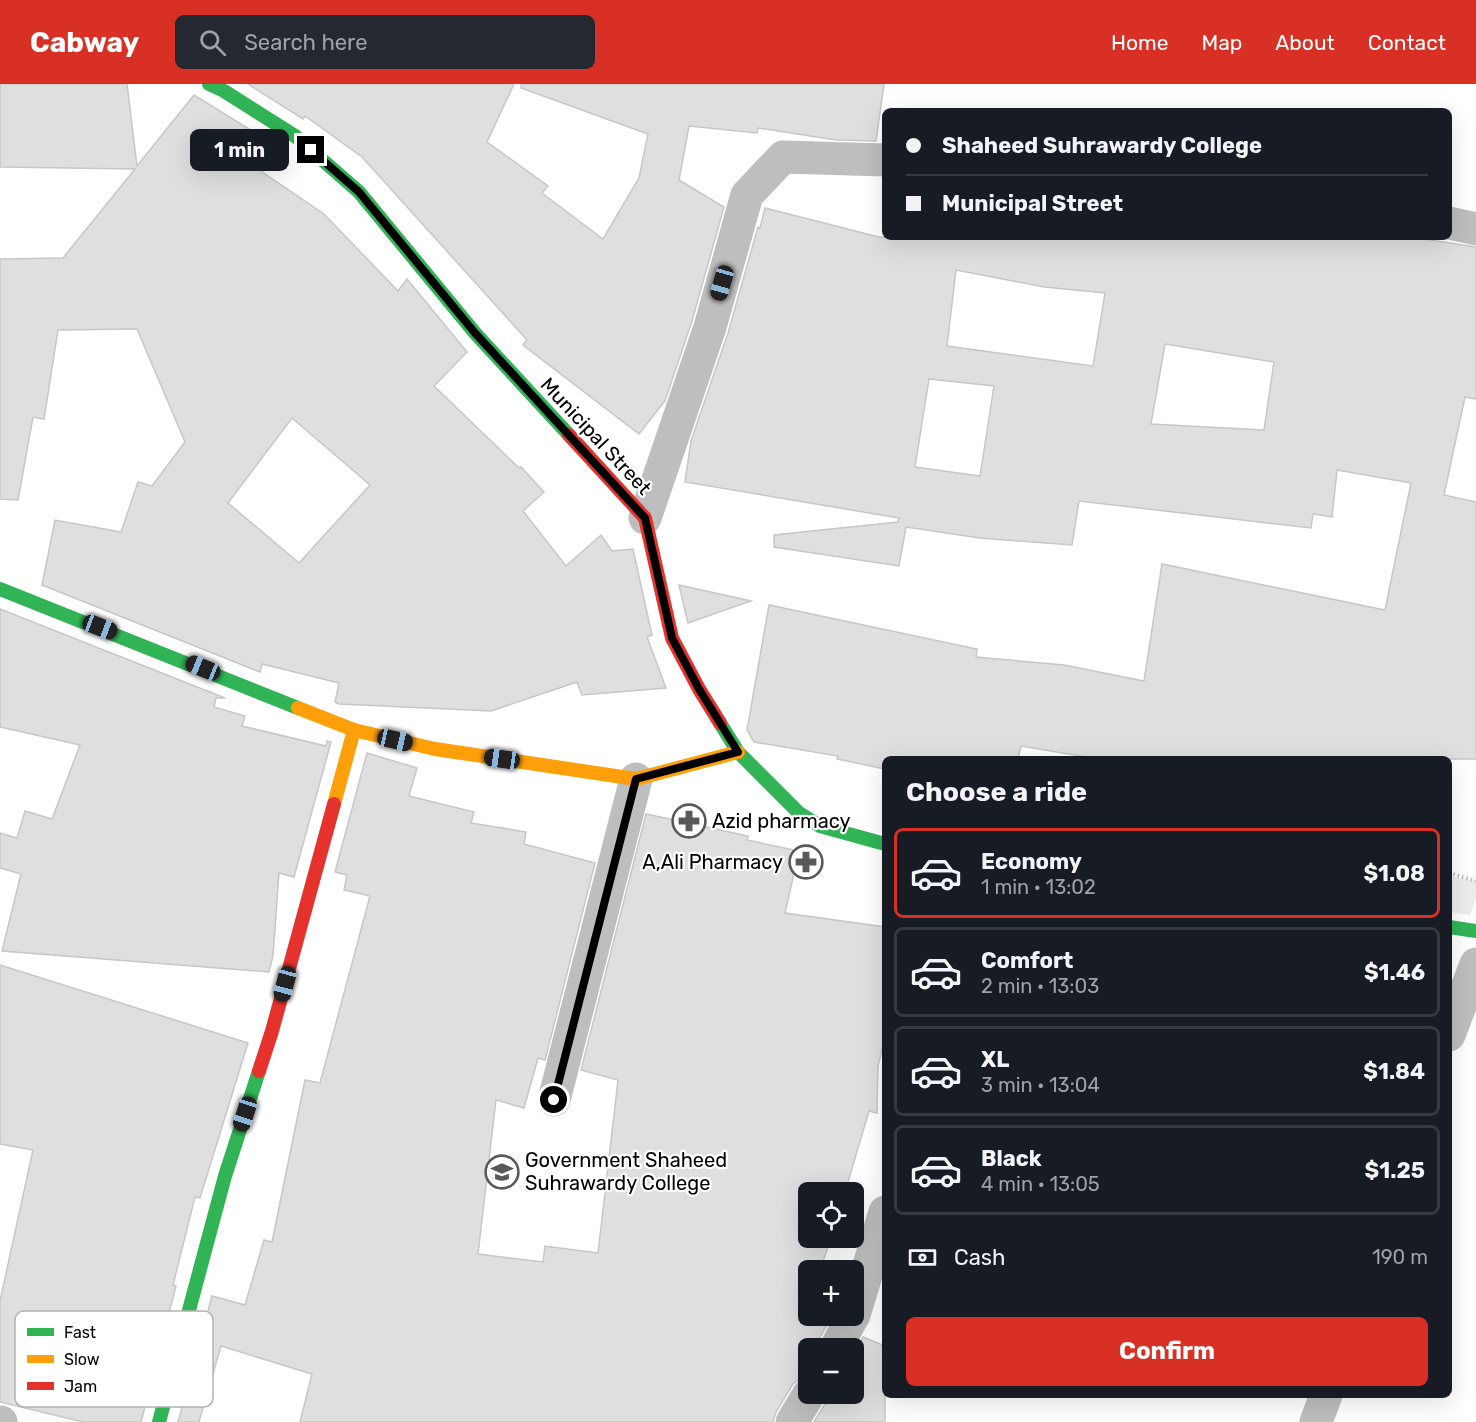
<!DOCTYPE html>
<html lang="en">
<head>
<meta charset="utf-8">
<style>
  :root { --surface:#171b24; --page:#242831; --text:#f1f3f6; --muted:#9ea1a6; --line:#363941; --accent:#d93025 }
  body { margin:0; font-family:Rubik,sans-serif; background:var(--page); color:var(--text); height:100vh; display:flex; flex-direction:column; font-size:22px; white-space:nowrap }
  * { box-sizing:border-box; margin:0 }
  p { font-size:20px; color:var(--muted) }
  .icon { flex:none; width:33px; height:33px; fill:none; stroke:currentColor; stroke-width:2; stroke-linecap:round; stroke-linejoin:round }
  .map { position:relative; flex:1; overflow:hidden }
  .panel { position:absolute; left:882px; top:672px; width:570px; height:642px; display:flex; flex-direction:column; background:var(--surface); border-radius:9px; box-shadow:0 6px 24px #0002 }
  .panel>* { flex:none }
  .hud { position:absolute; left:882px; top:24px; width:570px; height:132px; border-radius:9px; box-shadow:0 6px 24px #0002; display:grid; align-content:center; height:132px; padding:0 24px; background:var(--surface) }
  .controls { position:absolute; left:798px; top:1098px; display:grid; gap:12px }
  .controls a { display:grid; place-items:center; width:66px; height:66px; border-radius:9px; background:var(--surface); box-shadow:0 6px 24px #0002; font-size:30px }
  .end { position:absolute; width:27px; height:27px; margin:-14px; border:8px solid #000; background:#fff; box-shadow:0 0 0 3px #fff }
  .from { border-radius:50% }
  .bubble { position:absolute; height:42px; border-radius:9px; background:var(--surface); box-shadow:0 6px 24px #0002; font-size:20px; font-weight:700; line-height:42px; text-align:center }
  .car { position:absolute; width:18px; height:36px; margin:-18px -9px; border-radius:8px; box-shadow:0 0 4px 2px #0007; background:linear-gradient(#222 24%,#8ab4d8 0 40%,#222 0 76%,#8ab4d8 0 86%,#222 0) }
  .hud b { display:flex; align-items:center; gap:21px; height:57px; font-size:22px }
  .hud b+b { border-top:2px solid var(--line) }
  .hud i { width:15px; height:15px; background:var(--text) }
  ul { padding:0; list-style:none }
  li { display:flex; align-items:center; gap:18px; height:90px; margin:0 12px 9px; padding:0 12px; border:3px solid var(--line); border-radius:9px }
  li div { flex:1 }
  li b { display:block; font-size:22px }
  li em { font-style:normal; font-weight:700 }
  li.selected { border-color:var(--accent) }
  li>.icon { width:54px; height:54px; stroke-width:1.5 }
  h2 { padding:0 24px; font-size:27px; line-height:72px }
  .pay { display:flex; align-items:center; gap:15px; height:66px; padding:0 24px; font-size:22px }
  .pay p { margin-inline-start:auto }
  .action { display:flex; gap:12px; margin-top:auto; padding:12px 24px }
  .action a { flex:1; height:69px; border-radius:9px; background:var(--accent); color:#fff; font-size:24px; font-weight:700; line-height:69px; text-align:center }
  header { display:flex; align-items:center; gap:36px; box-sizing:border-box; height:84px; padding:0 30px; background:var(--accent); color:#fff }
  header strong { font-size:28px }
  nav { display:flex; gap:33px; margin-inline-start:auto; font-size:21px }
  .search { width:420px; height:54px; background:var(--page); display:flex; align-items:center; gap:15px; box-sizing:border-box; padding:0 21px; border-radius:9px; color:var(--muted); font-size:22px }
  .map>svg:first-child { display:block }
</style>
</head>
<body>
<header>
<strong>Cabway</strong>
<div class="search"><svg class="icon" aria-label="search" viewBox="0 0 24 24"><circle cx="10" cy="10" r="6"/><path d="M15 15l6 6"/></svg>Search here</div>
<nav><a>Home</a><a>Map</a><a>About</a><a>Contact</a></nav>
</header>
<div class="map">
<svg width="1476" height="1338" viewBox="0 0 1476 1338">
  <rect width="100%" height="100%" fill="#fff"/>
  <path fill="#ececec" d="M1449,792l27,5v18l-6,16 -21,-3z"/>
  <g fill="#dfdfdf" stroke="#c7c7c7" stroke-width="1.5" fill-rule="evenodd">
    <path d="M0,0h127l10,82 57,-71 84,52 -20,22 66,45 74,77 9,-12 60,73 -33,34 85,82 2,-1 23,25 -21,19 43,55 35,-31 11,16 21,-2 19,86 -5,2 19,51 -84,7 -5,-13 -86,29 -152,-7 -4,-2 4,-19 -77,-19 -2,8 -218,-87 13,-65 66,12 17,-50 14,4 33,-44 -48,-113 -79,1 -14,89 -11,-2 -15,83 -18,-1v-240l63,-1 72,-89 -135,-2zM292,334l78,67 -71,78 -71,-60z"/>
    <path d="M248,0h266l-27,58 61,44 -6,7 61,46 36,-61 9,-44 -127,-46v-4h363l-8,57 -40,-1 -78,-12 -1,5 -68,-7 -10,54 45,27 -32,114 -27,80 -26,33 -116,-89 4,-5 -165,-183 -57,-41 -2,3z"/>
    <path d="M765,124l114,29h532l65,10v152l-11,-2 -21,98 32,7v257h-378l-77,-13 -3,13h-133v10l-48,-10 1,-3 -84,-14 -7,-12 22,-125 208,44 -1,8 88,8 80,16 18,-117 223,46 26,-127 -74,-13 -5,47 -19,-3 -2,14 -232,-27 -7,44 -92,-7 -74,-11 -7,39 -125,-19v-12l124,-13 1,-4 -214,-36 6,-41 37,-108 30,-106 2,1zM956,186l88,17 61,6 -12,73 -146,-20zM1165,260l109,18 -10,68 -113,-6zM929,295l65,7 -14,90 -65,-9z"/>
    <path d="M679,501l72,16 -63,22z"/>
    <path d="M0,525l225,89h-9l-2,9 31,9 -3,10 84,20 1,-5 4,1 -37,135 -15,-4 -6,83 -4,16 -267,-21 19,-77 -21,-6v-35l17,5 8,-27 27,8 28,-74 -80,-18z"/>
    <path d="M367,669l50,15 -8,28 65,16 -3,11 55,9 -2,12 71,19 -50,197 -7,-2 -14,50 -28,-8 -18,154 65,8 2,-16 53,7 20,-173 -37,-10 65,-256 102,22 -1,4 52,11 -14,62 100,14v111l-7,28 -1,47 -8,-2 -24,81h-37v46h23l-11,32h-12v35l-3,11h5l18,7 -9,16 -2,9h-9v27l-8,3 -7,6 -17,28 -3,10h-473l12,-48 -91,-28 -22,76h-21l34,-126 33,9 19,-65 8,2 33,-162 15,3 50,-187 -26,-6 3,-15 -12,-3z"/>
    <path d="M0,881l248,78 -48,155 -5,-1 -22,88 3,1 -35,136h-58l-83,-20v-101l33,-151 -33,-6z"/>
    <path d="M863,1253l22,9v76h-71l11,-18 3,-10h26v-39z"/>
  </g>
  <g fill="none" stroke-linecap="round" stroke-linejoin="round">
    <path stroke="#b9b9b9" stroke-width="4" stroke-dasharray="1.5 3" stroke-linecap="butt" d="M1449,789l27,8"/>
    <g stroke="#bebebe" stroke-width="33">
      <path d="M1449,139l27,6"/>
      <path d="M645,434l65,-191 37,-132 36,-38 102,3"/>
      <path d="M1449,951l27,-71"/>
      <path d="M554,1016l82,-321"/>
      <path d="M854,1231l31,-103"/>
      <path d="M836,1264l17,-32"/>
      <path d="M0,1338h1"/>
      <path d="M792,1338l17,-28"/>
      <path d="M1316,1338l10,-27"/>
    </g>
    <g stroke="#30b455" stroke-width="14">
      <path d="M209,0l15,7 71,45 64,56 116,141 94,102"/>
      <path d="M0,505l298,119"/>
      <path d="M720,639l18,29 61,61 21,13 65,18"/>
      <path d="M1449,843l27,4"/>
      <path d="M159,1338l66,-246 34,-105"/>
    </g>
    <g stroke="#ff9f0a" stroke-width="14">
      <path d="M298,624l56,22 81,19 201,30 102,-27"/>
      <path d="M334,720l20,-74"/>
    </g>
    <g stroke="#e5322d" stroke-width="14">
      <path d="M569,351l76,83 27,120 27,51 21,34"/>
      <path d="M259,987l13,-40 62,-227"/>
    </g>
  </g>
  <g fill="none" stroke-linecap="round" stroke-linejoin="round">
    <path stroke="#000" stroke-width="8" d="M311,66l48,42 116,141 170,185 27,120 27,51 39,63 -102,27 -82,321"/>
  </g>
  <defs>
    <symbol id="pharmacy-ring" viewBox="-11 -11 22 22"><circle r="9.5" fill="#fff" stroke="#595959" stroke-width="1.5"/><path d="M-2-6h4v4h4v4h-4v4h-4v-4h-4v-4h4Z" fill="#595959"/></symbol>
    <symbol id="university-ring" viewBox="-11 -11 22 22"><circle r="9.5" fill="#fff" stroke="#595959" stroke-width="1.5"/><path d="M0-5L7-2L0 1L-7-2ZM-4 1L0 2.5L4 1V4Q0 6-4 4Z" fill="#595959"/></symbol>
  </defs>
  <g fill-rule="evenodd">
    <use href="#pharmacy-ring" x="670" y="718" width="38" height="38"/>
    <use href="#pharmacy-ring" x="787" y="759" width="38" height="38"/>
    <use href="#university-ring" x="483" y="1069" width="38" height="38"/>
  </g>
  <g text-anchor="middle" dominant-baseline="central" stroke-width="4.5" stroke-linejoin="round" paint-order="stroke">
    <g font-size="20" fill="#000" stroke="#fff">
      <text transform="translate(596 352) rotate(47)">Municipal Street</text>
    </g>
    <g font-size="20" fill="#000" stroke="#fff" text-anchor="start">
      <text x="712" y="737">Azid pharmacy</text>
      <text x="783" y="778" text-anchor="end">A,Ali Pharmacy</text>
      <text x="525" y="1076">Government Shaheed<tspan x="525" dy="23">Suhrawardy College</tspan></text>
    </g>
  </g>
  <rect x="15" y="1227" width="198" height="96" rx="9" fill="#fff" stroke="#b2b2b2" stroke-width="1.5"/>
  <rect x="27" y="1244" width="27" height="8" fill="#30b455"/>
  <rect x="27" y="1271" width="27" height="8" fill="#ff9f0a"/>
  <rect x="27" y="1298" width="27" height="8" fill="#e5322d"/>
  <g font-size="16" fill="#000">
    <text x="64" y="1254">Fast</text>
    <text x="64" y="1281">Slow</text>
    <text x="64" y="1308">Jam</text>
  </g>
</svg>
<div class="controls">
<a><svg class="icon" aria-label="locate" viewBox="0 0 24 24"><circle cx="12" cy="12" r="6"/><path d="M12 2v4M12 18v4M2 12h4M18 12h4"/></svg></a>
<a>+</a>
<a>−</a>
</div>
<i class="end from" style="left:554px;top:1016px"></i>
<i class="end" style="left:311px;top:66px"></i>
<div class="bubble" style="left:190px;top:45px;width:99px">1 min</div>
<i class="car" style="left:722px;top:199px;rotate:196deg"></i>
<i class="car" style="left:100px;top:543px;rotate:111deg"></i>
<i class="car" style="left:203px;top:584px;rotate:292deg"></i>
<i class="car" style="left:395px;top:656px;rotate:103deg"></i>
<i class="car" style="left:502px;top:675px;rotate:278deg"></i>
<i class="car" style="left:285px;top:900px;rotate:195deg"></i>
<i class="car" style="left:245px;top:1030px;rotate:198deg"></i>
<div class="hud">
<b><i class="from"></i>Shaheed Suhrawardy College</b>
<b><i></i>Municipal Street</b>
</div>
<section class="panel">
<h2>Choose a ride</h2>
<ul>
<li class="selected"><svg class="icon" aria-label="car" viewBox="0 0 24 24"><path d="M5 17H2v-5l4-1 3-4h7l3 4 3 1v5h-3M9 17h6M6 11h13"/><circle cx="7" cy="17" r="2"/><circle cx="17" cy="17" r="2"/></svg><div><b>Economy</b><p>1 min · 13:02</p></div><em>$1.08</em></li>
<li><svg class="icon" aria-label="car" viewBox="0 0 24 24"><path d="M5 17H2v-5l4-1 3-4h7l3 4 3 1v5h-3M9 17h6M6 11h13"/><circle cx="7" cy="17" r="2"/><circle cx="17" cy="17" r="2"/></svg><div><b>Comfort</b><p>2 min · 13:03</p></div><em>$1.46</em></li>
<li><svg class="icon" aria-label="car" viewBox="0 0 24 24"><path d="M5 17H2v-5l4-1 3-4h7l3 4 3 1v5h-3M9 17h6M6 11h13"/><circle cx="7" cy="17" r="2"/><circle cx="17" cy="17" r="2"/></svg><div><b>XL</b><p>3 min · 13:04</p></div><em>$1.84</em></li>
<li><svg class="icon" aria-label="car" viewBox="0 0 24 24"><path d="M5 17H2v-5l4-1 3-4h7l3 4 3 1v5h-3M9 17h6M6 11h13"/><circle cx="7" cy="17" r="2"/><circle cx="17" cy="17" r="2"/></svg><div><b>Black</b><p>4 min · 13:05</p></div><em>$1.25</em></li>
</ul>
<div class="pay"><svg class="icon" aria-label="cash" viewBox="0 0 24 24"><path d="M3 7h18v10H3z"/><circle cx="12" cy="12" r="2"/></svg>Cash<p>190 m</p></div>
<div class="action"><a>Confirm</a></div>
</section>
</div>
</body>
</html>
